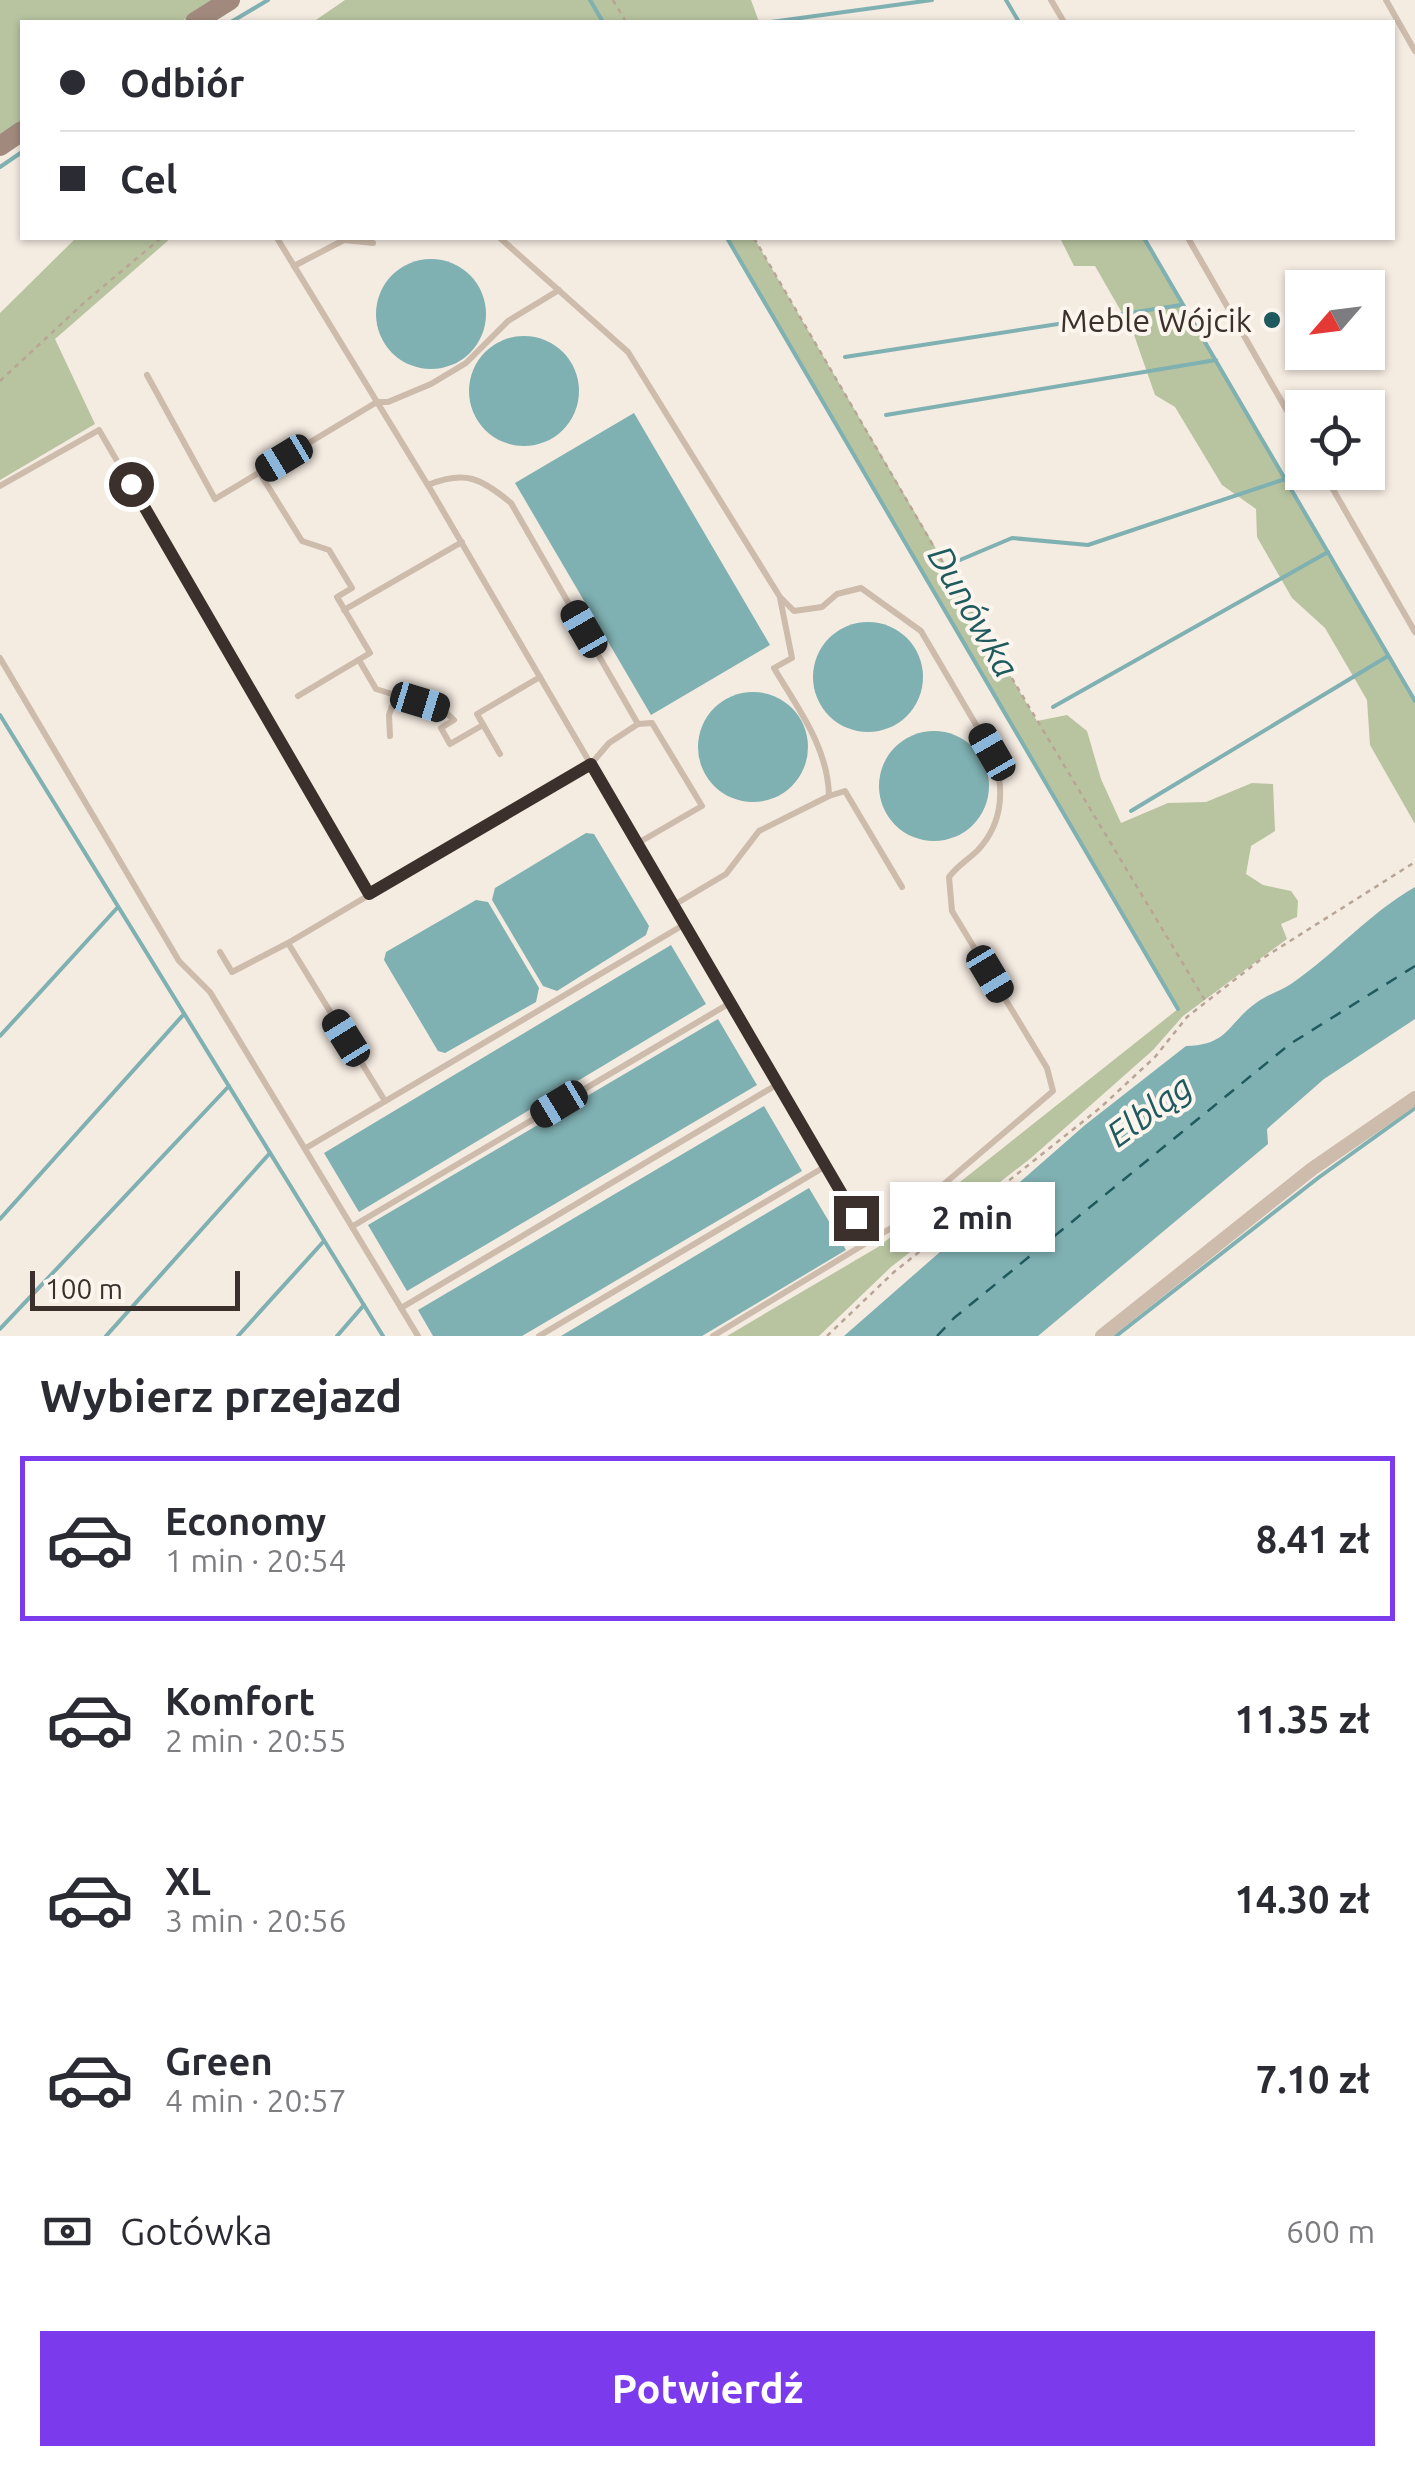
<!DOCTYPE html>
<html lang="pl">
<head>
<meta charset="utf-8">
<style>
  :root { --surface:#fff; --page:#f7f7f7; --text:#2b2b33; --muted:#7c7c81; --line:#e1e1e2; --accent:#7c3aed }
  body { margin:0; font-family:Ubuntu,sans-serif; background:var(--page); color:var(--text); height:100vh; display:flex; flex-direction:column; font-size:38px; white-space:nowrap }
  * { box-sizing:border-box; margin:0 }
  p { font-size:32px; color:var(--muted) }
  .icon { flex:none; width:55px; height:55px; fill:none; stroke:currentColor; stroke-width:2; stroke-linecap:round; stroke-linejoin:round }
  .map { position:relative; height:1336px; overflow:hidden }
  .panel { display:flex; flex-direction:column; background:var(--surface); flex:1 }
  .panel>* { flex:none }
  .banner { position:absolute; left:20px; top:20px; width:1375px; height:220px; border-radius:0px; box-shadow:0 2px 8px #0004; display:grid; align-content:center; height:220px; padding:0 40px; background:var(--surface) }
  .needle { width:65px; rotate:242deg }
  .buttons { position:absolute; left:1285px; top:270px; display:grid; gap:20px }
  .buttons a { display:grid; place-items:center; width:100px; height:100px; border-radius:0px; background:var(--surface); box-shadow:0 2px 8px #0004; font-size:50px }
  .scale { position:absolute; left:30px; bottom:25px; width:210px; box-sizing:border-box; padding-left:10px; border:5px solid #3b302b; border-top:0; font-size:28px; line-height:35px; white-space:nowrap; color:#3b302b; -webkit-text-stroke:8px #fbf5ee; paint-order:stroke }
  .end { position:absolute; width:45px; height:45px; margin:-22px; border:12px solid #3b302b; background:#fff; box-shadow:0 0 0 5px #fff }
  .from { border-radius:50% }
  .bubble { position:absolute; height:70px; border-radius:0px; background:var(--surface); box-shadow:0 2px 8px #0004; font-size:32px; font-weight:700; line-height:70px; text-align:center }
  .car { position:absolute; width:30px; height:60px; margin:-30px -15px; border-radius:12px; box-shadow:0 0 8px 2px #0007; background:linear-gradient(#222 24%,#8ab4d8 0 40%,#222 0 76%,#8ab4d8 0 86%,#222 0) }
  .banner b { display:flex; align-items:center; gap:35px; height:95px; font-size:38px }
  .banner b+b { border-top:2px solid var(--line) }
  .banner i { width:25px; height:25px; background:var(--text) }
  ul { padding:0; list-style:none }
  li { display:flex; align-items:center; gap:30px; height:165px; margin:0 20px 15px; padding:0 20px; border:5px solid transparent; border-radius:0px }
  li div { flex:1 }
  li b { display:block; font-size:38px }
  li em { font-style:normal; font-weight:700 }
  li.selected { border-color:var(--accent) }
  li>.icon { width:90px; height:90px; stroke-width:1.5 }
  h2 { padding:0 40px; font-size:45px; line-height:120px }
  .pay { display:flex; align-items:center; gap:25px; height:110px; padding:0 40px; font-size:38px }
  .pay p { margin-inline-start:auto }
  .cta { display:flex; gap:20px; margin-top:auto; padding:20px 40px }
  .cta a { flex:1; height:115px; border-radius:0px; background:var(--accent); color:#fff; font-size:40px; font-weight:700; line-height:115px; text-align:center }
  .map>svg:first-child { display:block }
</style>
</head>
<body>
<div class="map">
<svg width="1415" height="1336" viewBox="0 0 1415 1336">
  <rect width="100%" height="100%" fill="#f4ebe1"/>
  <g fill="#b8c4a0">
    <path d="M0,0h216l-36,22h-158v100l-22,15z"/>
    <path d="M345,0h406l8,22h-446z"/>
    <path d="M76,238h95l-116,101 40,85 -95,56v-167z"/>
    <path d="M727,238h27l283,483 30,-6 20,16 14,48 20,44 47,-20 38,-1 46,-19 21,1 2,47 -24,15 -5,28 17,11 28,6 7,10 -1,16 -16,7 6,15 -104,77 -30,34 -122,108 -140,109 -72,69h-92l151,-89 300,-238z"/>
    <path d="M1060,238h84l271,463v123l-45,-79 -3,-45 -42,-72 -33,-30 -35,-61 -1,-28 -34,-24 -47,-78 -20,-12 -22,-63 -38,-66h-21z"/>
  </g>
  <g fill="#7fb0b2">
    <circle cx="431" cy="314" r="55"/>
    <circle cx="524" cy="391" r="55"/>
    <path d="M634,413l136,232 -119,70 -136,-232z"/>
    <circle cx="868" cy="677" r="55"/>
    <circle cx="753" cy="747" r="55"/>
    <circle cx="934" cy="786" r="55"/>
    <path d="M586,833l8,1 55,92 -3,9 -89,56 -14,-5 -51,-86 3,-12z"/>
    <path d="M1415,887v132l-91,60 -57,50 1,15 -230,192h-194l241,-211 101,-79c43,-1 41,-22 70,-43 11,-8 24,-12 35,-19 44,-30 77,-70 124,-97z"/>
    <path d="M476,900l12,2 51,86 -3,14 -91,51 -7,-2 -54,-91 2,-8z"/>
    <path d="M671,945l35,59 -347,208 -35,-59z"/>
    <path d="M718,1019l39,66 -350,206 -39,-66z"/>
    <path d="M764,1106l38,65 -280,165h-89l-15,-26z"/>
    <path d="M809,1188l37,62 -144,86h-141z"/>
  </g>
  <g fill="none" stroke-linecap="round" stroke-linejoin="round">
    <g stroke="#7fb0b2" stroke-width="4">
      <path d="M590,0l13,22"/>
      <path d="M1006,0l13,22"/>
      <path d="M231,22l37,-22"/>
      <path d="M771,22l161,-22"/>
      <path d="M0,167l22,-15"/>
      <path d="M727,238l451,771"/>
      <path d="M1144,238l271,463"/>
      <path d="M845,357l336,-52"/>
      <path d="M886,415l330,-55"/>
      <path d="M960,560l52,-22 76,7 197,-66"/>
      <path d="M1053,707l275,-155"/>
      <path d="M0,715l383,621"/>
      <path d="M1131,811l257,-155"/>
      <path d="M0,1036l118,-129"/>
      <path d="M0,1219l184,-205"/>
      <path d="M0,1329l229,-243"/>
      <path d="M106,1336l164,-183"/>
      <path d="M238,1336l86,-95"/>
      <path d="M337,1336l27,-31"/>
      <path d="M1116,1336l202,-158 97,-70"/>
    </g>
    <path stroke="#1f5a5e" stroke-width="2.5" stroke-dasharray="12 10" stroke-linecap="butt" d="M937,1336l17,-18 336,-274 125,-78"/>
    <g stroke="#b9a596" stroke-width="2.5" stroke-dasharray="5 5" stroke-linecap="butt">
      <path d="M613,0l13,22"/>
      <path d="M754,238l205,352 247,412"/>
      <path d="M0,381l86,-80 75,-63"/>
      <path d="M827,1336l67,-64 206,-164 55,-51 32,-40 19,-15 54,-42 155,-98"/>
    </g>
    <g stroke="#cdbbac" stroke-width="6">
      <path d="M1051,0l13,22"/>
      <path d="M1386,0l29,51"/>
      <path d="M277,238l155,254 438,751"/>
      <path d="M500,238l128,114 152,245 14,14 28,-4 15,-13 24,-6 60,43 71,121c13,34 12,70 -14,98 -10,10 -20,15 -29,27l3,34 95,157 6,23 -157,134 -183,111"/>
      <path d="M1188,238l114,199"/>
      <path d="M294,266l50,-26 29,3"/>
      <path d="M147,375l68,124 162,-97h11l43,-18 35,-21 42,-42 51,-31"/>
      <path d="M259,472l43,69 27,9 23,38 -15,9 33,56 -72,43"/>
      <path d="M1323,472l92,160"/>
      <path d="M0,486l99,-56 270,464"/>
      <path d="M344,610l118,-68"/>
      <path d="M0,658l179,303 31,31 208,344"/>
      <path d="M359,660l17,29 67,21 11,10 -13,8 9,16 33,-19"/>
      <path d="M390,736l-1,-21 7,-20"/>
      <path d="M500,754l-23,-40 63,-37"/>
      <path d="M829,796l16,-5 57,96"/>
      <path d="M638,843l64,-37 -50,-83 -14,1"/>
      <path d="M674,905l52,-31 33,-43 70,-35c-1,-49 -31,-87 -55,-128l18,-10 -12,-60"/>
      <path d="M288,943l97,158"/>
      <path d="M220,952l12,20 56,-29 303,-179 18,-21 29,-19 -127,-221c-30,-25 -46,-33 -83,-18"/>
      <path d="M306,1148l379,-224"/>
      <path d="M353,1226l377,-223"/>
      <path d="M401,1308l377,-224"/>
      <path d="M539,1336l287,-170"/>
    </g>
    <path stroke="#cdbbac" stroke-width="14" d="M1102,1336l210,-167 103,-71"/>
    <g stroke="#a18a7d" stroke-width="20">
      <path d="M195,22l35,-22"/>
      <path d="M0,146l22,-15"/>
    </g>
  </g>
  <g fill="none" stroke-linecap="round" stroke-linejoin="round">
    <path stroke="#3b302b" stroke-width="12" d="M131,484l238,410 222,-130 265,454"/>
  </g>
  <circle fill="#1f5a5e" stroke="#fbf5ee" stroke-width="4" cx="1272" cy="320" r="10"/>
  <g text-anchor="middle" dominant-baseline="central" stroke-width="8" stroke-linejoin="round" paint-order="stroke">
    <g font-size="32" fill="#3b302b" stroke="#fbf5ee" text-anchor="end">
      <text x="1252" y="320">Meble Wójcik</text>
    </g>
    <g font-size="35" font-style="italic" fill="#1f5a5e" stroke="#fbf5ee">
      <text transform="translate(974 611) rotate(60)">Dunówka</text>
      <text transform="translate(1149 1110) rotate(-36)">Elbląg</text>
    </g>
  </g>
</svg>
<div class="buttons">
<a><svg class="needle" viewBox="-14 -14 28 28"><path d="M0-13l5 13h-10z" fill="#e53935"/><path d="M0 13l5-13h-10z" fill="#7c7c81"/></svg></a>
<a><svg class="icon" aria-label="locate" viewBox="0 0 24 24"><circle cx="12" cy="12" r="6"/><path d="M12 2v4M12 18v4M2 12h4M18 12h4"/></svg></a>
</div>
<div class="scale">100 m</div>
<i class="end from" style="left:131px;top:484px"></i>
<i class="end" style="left:856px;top:1218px"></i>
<div class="bubble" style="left:890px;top:1182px;width:165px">2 min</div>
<i class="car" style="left:284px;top:458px;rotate:239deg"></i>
<i class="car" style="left:584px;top:629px;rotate:330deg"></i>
<i class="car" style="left:420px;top:702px;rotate:107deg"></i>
<i class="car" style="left:992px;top:752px;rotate:330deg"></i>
<i class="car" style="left:990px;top:974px;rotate:149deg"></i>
<i class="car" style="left:346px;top:1038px;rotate:328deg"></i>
<i class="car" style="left:559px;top:1104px;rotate:239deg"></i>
<div class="banner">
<b><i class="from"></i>Odbiór</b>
<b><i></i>Cel</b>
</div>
</div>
<section class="panel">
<h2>Wybierz przejazd</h2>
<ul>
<li class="selected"><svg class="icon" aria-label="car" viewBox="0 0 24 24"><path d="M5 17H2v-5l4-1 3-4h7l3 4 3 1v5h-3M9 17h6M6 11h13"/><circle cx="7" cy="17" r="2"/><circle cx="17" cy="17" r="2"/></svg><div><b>Economy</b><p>1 min · 20:54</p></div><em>8.41 zł</em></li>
<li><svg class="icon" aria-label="car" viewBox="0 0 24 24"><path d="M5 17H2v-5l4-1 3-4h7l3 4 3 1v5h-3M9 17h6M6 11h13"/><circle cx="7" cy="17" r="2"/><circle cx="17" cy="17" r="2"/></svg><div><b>Komfort</b><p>2 min · 20:55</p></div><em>11.35 zł</em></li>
<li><svg class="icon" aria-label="car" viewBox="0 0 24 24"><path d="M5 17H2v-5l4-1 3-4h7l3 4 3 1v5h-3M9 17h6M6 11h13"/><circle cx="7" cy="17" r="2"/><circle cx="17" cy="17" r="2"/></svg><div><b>XL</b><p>3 min · 20:56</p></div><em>14.30 zł</em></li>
<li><svg class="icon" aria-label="car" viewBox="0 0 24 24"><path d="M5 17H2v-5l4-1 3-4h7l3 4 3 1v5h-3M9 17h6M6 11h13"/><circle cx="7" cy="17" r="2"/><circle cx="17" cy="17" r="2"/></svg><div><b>Green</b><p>4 min · 20:57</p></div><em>7.10 zł</em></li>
</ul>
<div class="pay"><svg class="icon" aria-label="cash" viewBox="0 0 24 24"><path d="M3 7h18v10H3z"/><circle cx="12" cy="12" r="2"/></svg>Gotówka<p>600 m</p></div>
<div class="cta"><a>Potwierdź</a></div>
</section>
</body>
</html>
